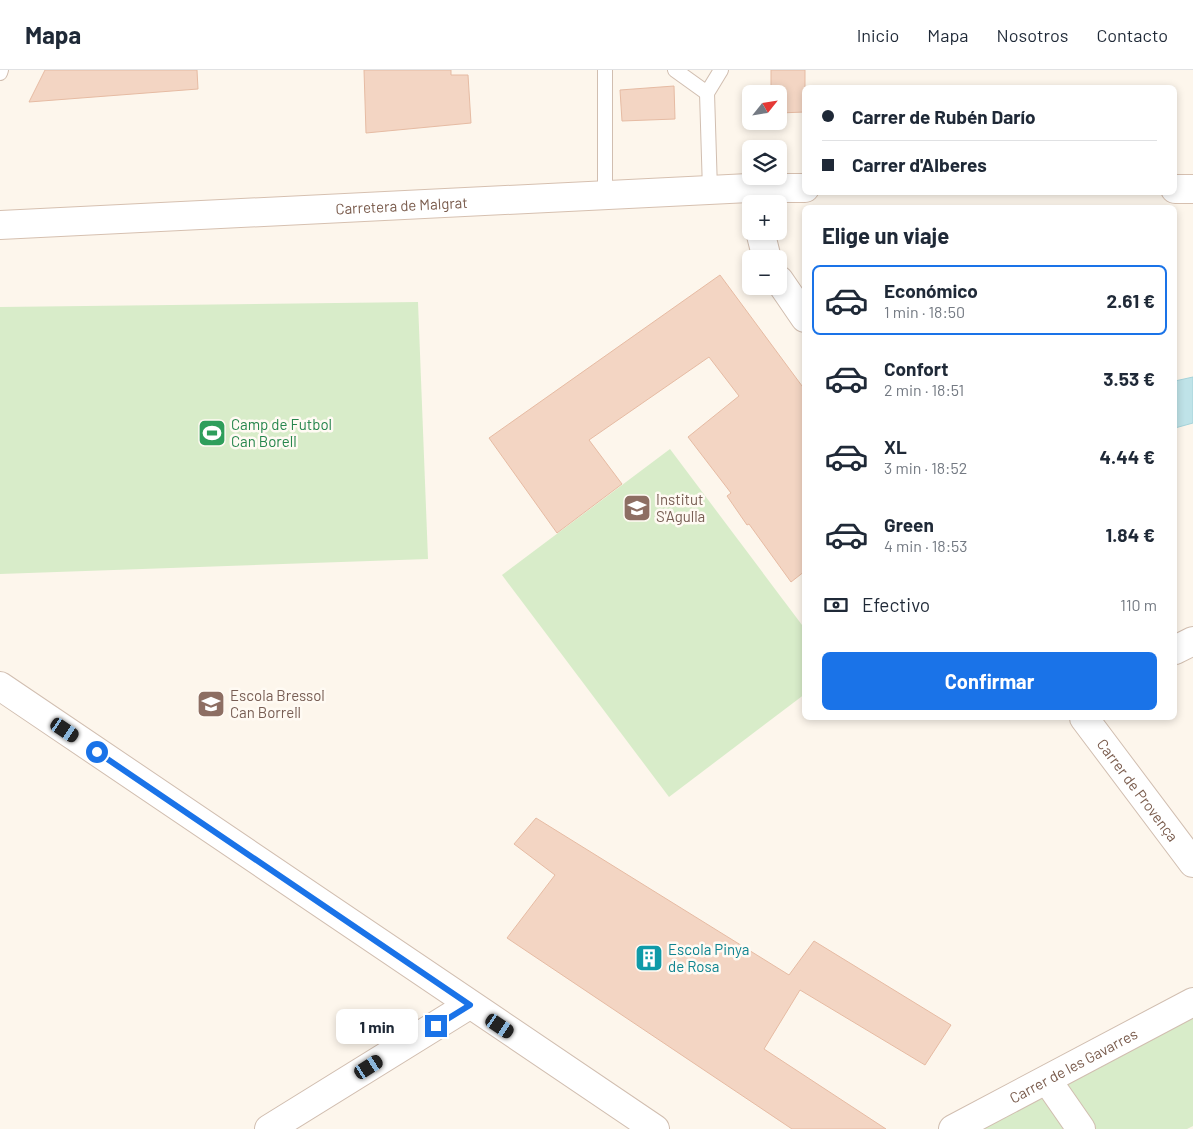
<!DOCTYPE html>
<html lang="es">
<head>
<meta charset="utf-8">
<style>
  :root { --surface:#fff; --page:#f2f2f3; --text:#1f2937; --muted:#747a83; --line:#e0e1e3; --accent:#1a73e8 }
  body { margin:0; font-family:Barlow,sans-serif; background:var(--page); color:var(--text); height:100vh; display:flex; flex-direction:column; font-size:19px; white-space:nowrap }
  * { box-sizing:border-box; margin:0 }
  p { font-size:16px; color:var(--muted) }
  .icon { flex:none; width:28px; height:28px; fill:none; stroke:currentColor; stroke-width:2; stroke-linecap:round; stroke-linejoin:round }
  .map { position:relative; flex:1; overflow:hidden }
  .side { position:absolute; left:802px; top:135px; width:375px; height:515px; display:flex; flex-direction:column; background:var(--surface); border-radius:8px; box-shadow:0 2px 8px #0003 }
  .side>* { flex:none }
  .hud { position:absolute; left:802px; top:15px; width:375px; height:110px; border-radius:8px; box-shadow:0 2px 8px #0003; display:grid; align-content:center; height:110px; padding:0 20px; background:var(--surface) }
  .needle { width:32px; rotate:60deg }
  .buttons { position:absolute; left:742px; top:15px; display:grid; gap:10px }
  .buttons a { display:grid; place-items:center; width:45px; height:45px; border-radius:8px; background:var(--surface); box-shadow:0 2px 8px #0003; font-size:25px }
  .end { position:absolute; width:22px; height:22px; margin:-11px; border:6px solid #1a73e8; background:#fff; box-shadow:0 0 0 2px #fff }
  .from { border-radius:50% }
  .bubble { position:absolute; height:35px; border-radius:8px; background:var(--surface); box-shadow:0 2px 8px #0003; font-size:16px; font-weight:700; line-height:35px; text-align:center }
  .car { position:absolute; width:15px; height:30px; margin:-15px -8px; border-radius:6px; box-shadow:0 0 4px 1px #0007; background:linear-gradient(#222 24%,#8ab4d8 0 40%,#222 0 76%,#8ab4d8 0 86%,#222 0) }
  .hud b { display:flex; align-items:center; gap:18px; height:48px; font-size:19px }
  .hud b+b { border-top:1px solid var(--line) }
  .hud i { width:12px; height:12px; background:var(--text) }
  ul { padding:0; list-style:none }
  li { display:flex; align-items:center; gap:15px; height:70px; margin:0 10px 8px; padding:0 10px; border:2px solid transparent; border-radius:8px }
  li div { flex:1 }
  li b { display:block; font-size:19px }
  li em { font-style:normal; font-weight:700 }
  li.selected { border-color:var(--accent) }
  li>.icon { width:45px; height:45px; stroke-width:1.5 }
  h2 { padding:0 20px; font-size:22px; line-height:60px }
  .pay { display:flex; align-items:center; gap:12px; height:55px; padding:0 20px; font-size:19px }
  .pay p { margin-inline-start:auto }
  .primary-button { display:flex; gap:10px; margin-top:auto; padding:10px 20px }
  .primary-button a { flex:1; height:58px; border-radius:8px; background:var(--accent); color:#fff; font-size:20px; font-weight:700; line-height:58px; text-align:center }
  header { display:flex; align-items:center; gap:30px; box-sizing:border-box; height:70px; padding:0 25px; background:var(--surface); border-bottom:1px solid var(--line) }
  header strong { font-size:24px }
  nav { display:flex; gap:28px; margin-inline-start:auto; font-size:18px }
  .map>svg:first-child { display:block }
</style>
</head>
<body>
<header>
<strong>Mapa</strong>
<nav><a>Inicio</a><a>Mapa</a><a>Nosotros</a><a>Contacto</a></nav>
</header>
<div class="map">
<svg width="1193" height="1059" viewBox="0 0 1193 1059">
  <rect width="100%" height="100%" fill="#fdf6ec"/>
  <g fill="#d8ecc9">
    <path d="M418,232l10,257 -428,15v-267z"/>
    <path d="M670,379l135,180v65l-136,103 -167,-222z"/>
    <path d="M1193,938v118l-6,3h-101l-34,-48z"/>
    <path d="M1044,1015l31,44h-116z"/>
  </g>
  <path fill="#bfe3e8" stroke="#a5d3da" d="M1193,307v46l-18,5v-47z"/>
  <g fill="#f3d5c3" stroke="#e6bba3">
    <path d="M45,0h152l1,19 -169,13z"/>
    <path d="M364,0h87v5h17l3,48 -105,10z"/>
    <path d="M771,0h34v42l-26,1v-19h-8z"/>
    <path d="M674,16l1,33 -53,2 -2,-31z"/>
    <path d="M720,205l85,115v181l-14,11 -42,-58 -2,1 -20,-29 4,-3 -43,-56 51,-41 -30,-39 -120,83 33,44 -65,49 -68,-95z"/>
    <path d="M536,748l253,157 25,-34 137,84 -26,40 -125,-75 -36,59 122,80h-94l-285,-191 48,-63 -41,-31z"/>
  </g>
  <g fill="none" stroke-linecap="round" stroke-linejoin="round">
    <defs>
      <g id="lane">
        <path d="M605,0v125"/>
        <path d="M675,0l32,23"/>
        <path d="M0,3l1,-3"/>
        <path d="M710,120l-3,-97 14,-23"/>
      </g>
      <g id="street">
        <path d="M760,161l7,28"/>
        <path d="M779,210l26,38"/>
        <path d="M1175,580l18,-9"/>
        <path d="M0,616l655,443"/>
        <path id="s1" d="M1084,648l109,145"/>
        <path d="M1047,1010l34,49"/>
        <path d="M269,1059l200,-124"/>
        <path id="s2" d="M953,1059l240,-127"/>
      </g>
      <g id="secondary">
        <path d="M1175,119h18"/>
        <path id="s3" d="M0,155l749,-37h56"/>
      </g>
    </defs>
    <use href="#lane" stroke="#d1beb0" stroke-width="16"/>
    <use href="#street" stroke="#d1beb0" stroke-width="30"/>
    <use href="#secondary" stroke="#d6c0b0" stroke-width="30"/>
    <use href="#lane" stroke="#fff" stroke-width="14"/>
    <use href="#street" stroke="#fff" stroke-width="28"/>
    <use href="#secondary" stroke="#fff" stroke-width="28"/>
  </g>
  <g fill="none" stroke-linecap="round" stroke-linejoin="round">
    <path stroke="#1a73e8" stroke-width="6" d="M97,682l373,253 -34,21"/>
  </g>
  <defs>
    <symbol id="stadium-square" viewBox="-11 -11 22 22"><rect x="-9" y="-9" width="18" height="18" rx="4" fill="#2e9e5b" stroke="#fffaf3"/><path d="M0-5a6.5 5 0 1 0 0 10a6.5 5 0 1 0 0-10ZM-3.5-1.8h7v3.6h-7Z" fill="#fff"/></symbol>
    <symbol id="school-square" viewBox="-11 -11 22 22"><rect x="-9" y="-9" width="18" height="18" rx="4" fill="#8d6e63" stroke="#fffaf3"/><path d="M0-5L7-2L0 1L-7-2ZM-4 1L0 2.5L4 1V4Q0 6-4 4Z" fill="#fff"/></symbol>
    <symbol id="building-square" viewBox="-11 -11 22 22"><rect x="-9" y="-9" width="18" height="18" rx="4" fill="#0f9aa8" stroke="#fffaf3"/><path d="M-4-6H4V6H1V3H-1V6H-4ZM-2.5-4.3h1.7v1.8h-1.7ZM.8-4.3h1.7v1.8H.8ZM-2.5-1h1.7V.8h-1.7ZM.8-1h1.7V.8H.8Z" fill="#fff"/></symbol>
  </defs>
  <g fill-rule="evenodd">
    <use href="#stadium-square" x="196" y="347" width="32" height="32"/>
    <use href="#school-square" x="621" y="422" width="32" height="32"/>
    <use href="#school-square" x="195" y="618" width="32" height="32"/>
    <use href="#building-square" x="633" y="872" width="32" height="32"/>
  </g>
  <g text-anchor="middle" dominant-baseline="central" stroke-width="5" stroke-linejoin="round" paint-order="stroke">
    <g font-size="15" fill="#7a5c4d" stroke="#fffaf3">
      <text stroke="none"><textPath href="#s3" startOffset="402">Carretera de Malgrat</textPath></text>
      <text stroke="none"><textPath href="#s1" startOffset="90">Carrer de Provença</textPath></text>
      <text stroke="none"><textPath href="#s2" startOffset="136">Carrer de les Gavarres</textPath></text>
    </g>
    <g font-size="15" fill="#27864d" stroke="#fffaf3" text-anchor="start">
      <text x="231" y="354">Camp de Futbol<tspan x="231" dy="17">Can Borell</tspan></text>
    </g>
    <g font-size="15" fill="#785e54" stroke="#fffaf3" text-anchor="start">
      <text x="656" y="429">Institut<tspan x="656" dy="17">S'Agulla</tspan></text>
      <text x="230" y="625">Escola Bressol<tspan x="230" dy="17">Can Borrell</tspan></text>
    </g>
    <g font-size="15" fill="#0d838f" stroke="#fffaf3" text-anchor="start">
      <text x="668" y="879">Escola Pinya<tspan x="668" dy="17">de Rosa</tspan></text>
    </g>
  </g>
</svg>
<div class="buttons">
<a><svg class="needle" viewBox="-14 -14 28 28"><path d="M0-13l5 13h-10z" fill="#e53935"/><path d="M0 13l5-13h-10z" fill="#747a83"/></svg></a>
<a><svg class="icon" aria-label="layers" viewBox="0 0 24 24"><path d="M12 4l9 5-9 5-9-5zM3 14l9 5 9-5"/></svg></a>
<a>+</a>
<a>−</a>
</div>
<i class="end from" style="left:97px;top:682px"></i>
<i class="end" style="left:436px;top:956px"></i>
<div class="bubble" style="left:336px;top:939px;width:82px">1 min</div>
<i class="car" style="left:65px;top:660px;rotate:124deg"></i>
<i class="car" style="left:500px;top:956px;rotate:124deg"></i>
<i class="car" style="left:369px;top:997px;rotate:58deg"></i>
<div class="hud">
<b><i class="from"></i>Carrer de Rubén Darío</b>
<b><i></i>Carrer d'Alberes</b>
</div>
<section class="side">
<h2>Elige un viaje</h2>
<ul>
<li class="selected"><svg class="icon" aria-label="car" viewBox="0 0 24 24"><path d="M5 17H2v-5l4-1 3-4h7l3 4 3 1v5h-3M9 17h6M6 11h13"/><circle cx="7" cy="17" r="2"/><circle cx="17" cy="17" r="2"/></svg><div><b>Económico</b><p>1 min · 18:50</p></div><em>2.61 €</em></li>
<li><svg class="icon" aria-label="car" viewBox="0 0 24 24"><path d="M5 17H2v-5l4-1 3-4h7l3 4 3 1v5h-3M9 17h6M6 11h13"/><circle cx="7" cy="17" r="2"/><circle cx="17" cy="17" r="2"/></svg><div><b>Confort</b><p>2 min · 18:51</p></div><em>3.53 €</em></li>
<li><svg class="icon" aria-label="car" viewBox="0 0 24 24"><path d="M5 17H2v-5l4-1 3-4h7l3 4 3 1v5h-3M9 17h6M6 11h13"/><circle cx="7" cy="17" r="2"/><circle cx="17" cy="17" r="2"/></svg><div><b>XL</b><p>3 min · 18:52</p></div><em>4.44 €</em></li>
<li><svg class="icon" aria-label="car" viewBox="0 0 24 24"><path d="M5 17H2v-5l4-1 3-4h7l3 4 3 1v5h-3M9 17h6M6 11h13"/><circle cx="7" cy="17" r="2"/><circle cx="17" cy="17" r="2"/></svg><div><b>Green</b><p>4 min · 18:53</p></div><em>1.84 €</em></li>
</ul>
<div class="pay"><svg class="icon" aria-label="cash" viewBox="0 0 24 24"><path d="M3 7h18v10H3z"/><circle cx="12" cy="12" r="2"/></svg>Efectivo<p>110 m</p></div>
<div class="primary-button"><a>Confirmar</a></div>
</section>
</div>
</body>
</html>
